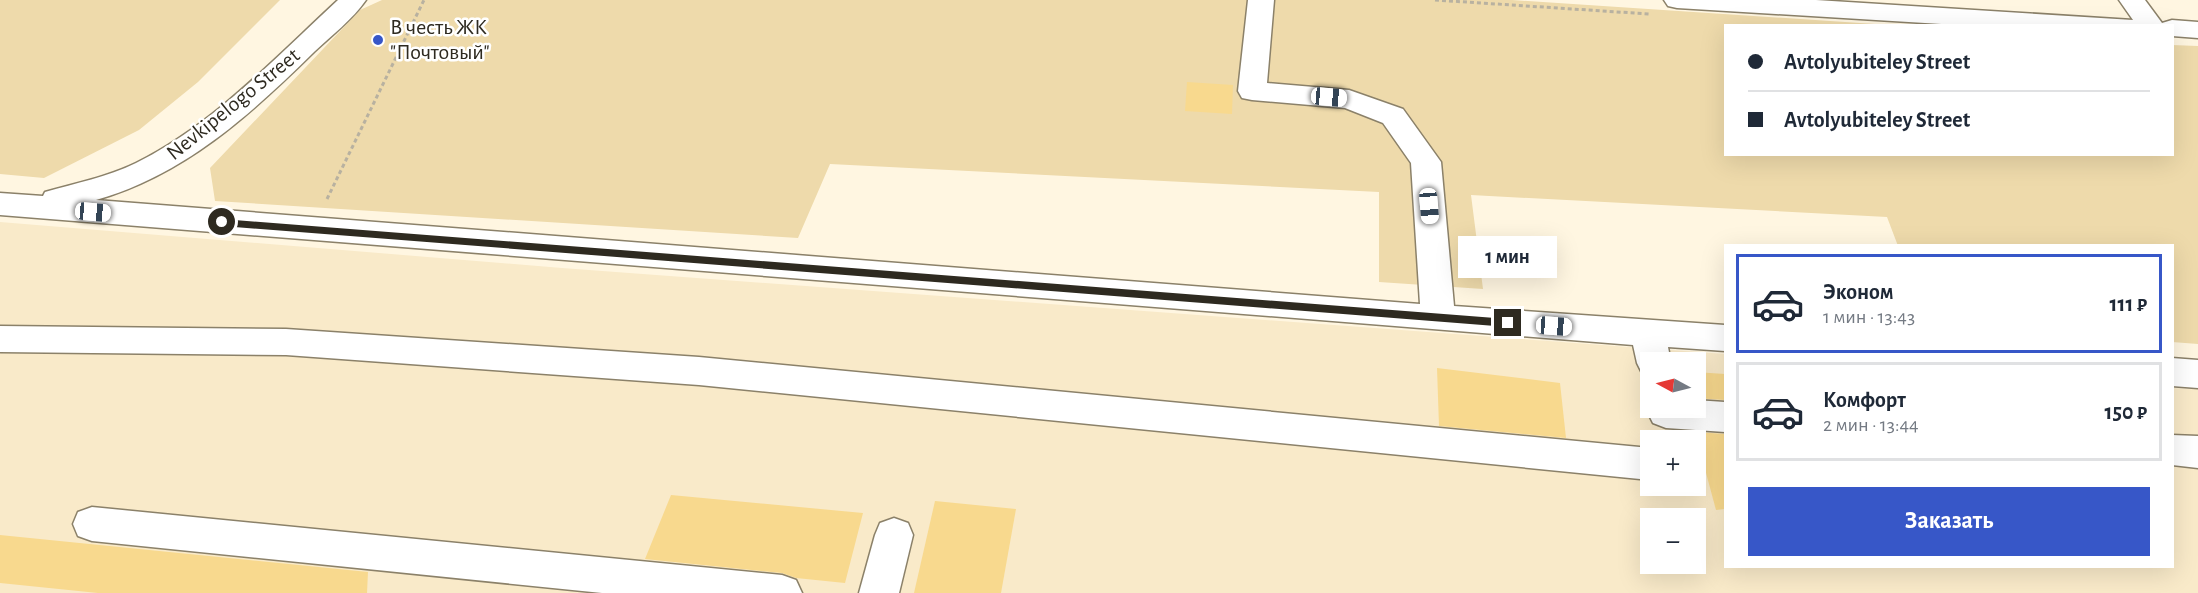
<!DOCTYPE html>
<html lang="ru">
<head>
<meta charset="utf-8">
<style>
  :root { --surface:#fff; --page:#f2f2f3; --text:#1f2937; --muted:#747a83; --line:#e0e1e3; --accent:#3757c8 }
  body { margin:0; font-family:"Alegreya Sans",sans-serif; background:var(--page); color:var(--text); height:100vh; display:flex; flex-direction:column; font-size:22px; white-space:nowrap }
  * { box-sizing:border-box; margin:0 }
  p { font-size:20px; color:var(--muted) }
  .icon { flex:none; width:33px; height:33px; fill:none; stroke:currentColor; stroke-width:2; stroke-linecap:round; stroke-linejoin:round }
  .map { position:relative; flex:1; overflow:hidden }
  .panel { position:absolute; left:1724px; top:244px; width:450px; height:324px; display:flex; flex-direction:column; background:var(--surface); border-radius:0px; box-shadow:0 6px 24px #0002 }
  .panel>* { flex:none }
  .banner { position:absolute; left:1724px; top:24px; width:450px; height:132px; border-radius:0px; box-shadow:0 6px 24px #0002; display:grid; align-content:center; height:132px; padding:0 24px; background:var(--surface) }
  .needle { width:39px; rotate:277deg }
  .controls { position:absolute; left:1640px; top:352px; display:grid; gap:12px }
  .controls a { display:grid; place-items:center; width:66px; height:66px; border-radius:0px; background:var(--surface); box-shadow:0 6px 24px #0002; font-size:30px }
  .end { position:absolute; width:27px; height:27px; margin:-14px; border:8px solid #2e2a20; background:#fff; box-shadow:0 0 0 3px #fff }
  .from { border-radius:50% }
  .bubble { position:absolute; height:42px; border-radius:0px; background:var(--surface); box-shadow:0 6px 24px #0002; font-size:20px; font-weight:700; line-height:42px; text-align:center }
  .car { position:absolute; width:18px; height:36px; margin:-18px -9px; border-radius:8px; box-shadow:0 0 4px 2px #0007; background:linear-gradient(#fff 24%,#345 0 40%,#fff 0 76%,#345 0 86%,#fff 0) }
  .banner b { display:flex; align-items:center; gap:21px; height:57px; font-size:22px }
  .banner b+b { border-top:2px solid var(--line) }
  .banner i { width:15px; height:15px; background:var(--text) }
  ul { padding:10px 0 0; list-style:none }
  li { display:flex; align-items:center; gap:18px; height:99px; margin:0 12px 9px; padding:0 12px; border:3px solid var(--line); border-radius:0px }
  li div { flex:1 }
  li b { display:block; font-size:22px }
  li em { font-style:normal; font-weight:700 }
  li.on { border-color:var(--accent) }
  li>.icon { width:54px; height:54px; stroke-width:1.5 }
  .primary-button { display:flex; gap:12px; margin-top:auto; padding:12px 24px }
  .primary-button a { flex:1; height:69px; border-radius:0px; background:var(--accent); color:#fff; font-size:24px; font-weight:700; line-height:69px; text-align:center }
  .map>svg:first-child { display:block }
</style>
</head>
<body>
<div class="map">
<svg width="2198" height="593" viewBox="0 0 2198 593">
  <rect width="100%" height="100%" fill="#fff6e1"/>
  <path fill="#f9eac9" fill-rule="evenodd" d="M0,222l562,46 1163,86v213h447v-179l26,1v204h-2198zM1650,363h45v45h-45zM1650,441h45v45h-45zM1650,519h45v45h-45z"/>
  <g fill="#eedaab">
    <path d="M0,0h280l-82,82 -59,48 -95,48 -44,-4z"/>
    <path d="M382,0h1130l378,25 -165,1v128h447v-109l26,1v298l-26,-2v-96h-274l-11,-29 -416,-22 12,94 -104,-7v-90l-549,-28 -32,74 -583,-37 -5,-33 150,-158z"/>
  </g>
  <g fill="#f8d98e">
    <path d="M1187,82l46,3 -1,29 -47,-3z"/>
    <path d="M1437,368l123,15 6,55 -127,-12z"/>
    <path d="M1695,372l30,2v26l-30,-2z"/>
    <path d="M1695,432l30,2v75l-9,1z"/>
    <path d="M671,495l192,18 -18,70 -49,-5 -14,-5 -137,-14z"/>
    <path d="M935,501l81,8 -15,84h-87z"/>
    <path d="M0,535l368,37 -1,21h-269l-98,-10z"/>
  </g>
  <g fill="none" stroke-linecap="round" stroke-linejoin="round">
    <defs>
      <g id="minor">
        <path d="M338,0h28c-13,19 -35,36 -52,52 -64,63 -130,123 -218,148l1324,104 -9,-141 -28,-40 -38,-15 -93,-8 -10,-2 -4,-7 10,-91h26l-7,83 82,7 54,19 38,53 13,144 271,19v26l-57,-4 3,16h-21v13l-8,-3 -5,-10 -4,-18 -1633,-130v-22l43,3 2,-4c31,-9 62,-15 91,-29 77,-38 139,-105 202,-163z"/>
        <path d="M1664,0h152l317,20 -14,-20h26l17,23 10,-3 26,2v16l-26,-2v-10h-198l-297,-18 -9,-2z"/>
        <path d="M0,326l286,3 413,28 951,91v32l-951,-95 -413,-30 -286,-3z"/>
        <path d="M2172,358l26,2v28l-26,-2z"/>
        <path d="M1695,400l30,2v30l-59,-4 -13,-5 -5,-10 3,-5h44z"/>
        <path d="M2172,435l26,1v32l-26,-3z"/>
        <path d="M92,507l690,68 14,5 6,13h-200l-510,-52 -14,-5 -5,-12 5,-12z"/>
        <path d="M894,518l14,5 5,12 -14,58h-40l16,-58 5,-12z"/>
      </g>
    </defs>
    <use href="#minor" stroke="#8b8169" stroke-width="3"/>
    <g stroke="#b8b1a0" stroke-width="3" stroke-dasharray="4 3" stroke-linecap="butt">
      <path d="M1435,0l214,14"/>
      <path d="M327,199l97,-199"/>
    </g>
    <use href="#minor" fill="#fff" fill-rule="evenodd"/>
  </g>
  <path fill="#2e2a20" d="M222,219l1286,100 4,4 -4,4 -1286,-101 -5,-4z"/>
  <circle fill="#3757c8" stroke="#fff" stroke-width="2" cx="378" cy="40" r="6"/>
  <g text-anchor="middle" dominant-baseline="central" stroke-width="5" stroke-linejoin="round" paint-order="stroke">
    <g font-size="22" fill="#2e2a20" stroke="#fff" text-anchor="start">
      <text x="390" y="27">В честь ЖК<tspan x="390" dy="25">"Почтовый"</tspan></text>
    </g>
    <g font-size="22" fill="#2e2a20" stroke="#fff">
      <text transform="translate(233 104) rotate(-39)">Nevkipelogo Street</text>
    </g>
  </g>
</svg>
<div class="controls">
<a><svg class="needle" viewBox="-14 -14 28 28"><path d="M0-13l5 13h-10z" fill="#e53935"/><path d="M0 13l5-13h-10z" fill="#747a83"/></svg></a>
<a>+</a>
<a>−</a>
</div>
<i class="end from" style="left:222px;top:222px"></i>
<i class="end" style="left:1508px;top:323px"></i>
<div class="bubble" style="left:1458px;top:236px;width:99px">1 мин</div>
<i class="car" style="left:1329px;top:97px;rotate:95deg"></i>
<i class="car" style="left:1429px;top:206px;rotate:175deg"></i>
<i class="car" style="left:93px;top:212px;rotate:95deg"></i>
<i class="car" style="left:1554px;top:326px;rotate:94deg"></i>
<div class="banner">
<b><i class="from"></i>Avtolyubiteley Street</b>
<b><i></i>Avtolyubiteley Street</b>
</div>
<section class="panel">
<ul>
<li class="on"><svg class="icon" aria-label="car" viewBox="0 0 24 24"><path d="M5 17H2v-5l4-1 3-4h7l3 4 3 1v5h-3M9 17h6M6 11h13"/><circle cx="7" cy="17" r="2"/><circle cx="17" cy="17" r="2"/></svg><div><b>Эконом</b><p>1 мин · 13:43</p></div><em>111 ₽</em></li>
<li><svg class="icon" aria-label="car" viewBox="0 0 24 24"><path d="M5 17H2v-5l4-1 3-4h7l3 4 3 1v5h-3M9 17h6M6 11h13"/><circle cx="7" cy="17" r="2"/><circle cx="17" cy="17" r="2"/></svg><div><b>Комфорт</b><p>2 мин · 13:44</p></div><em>150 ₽</em></li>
</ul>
<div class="primary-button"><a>Заказать</a></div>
</section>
</div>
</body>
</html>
